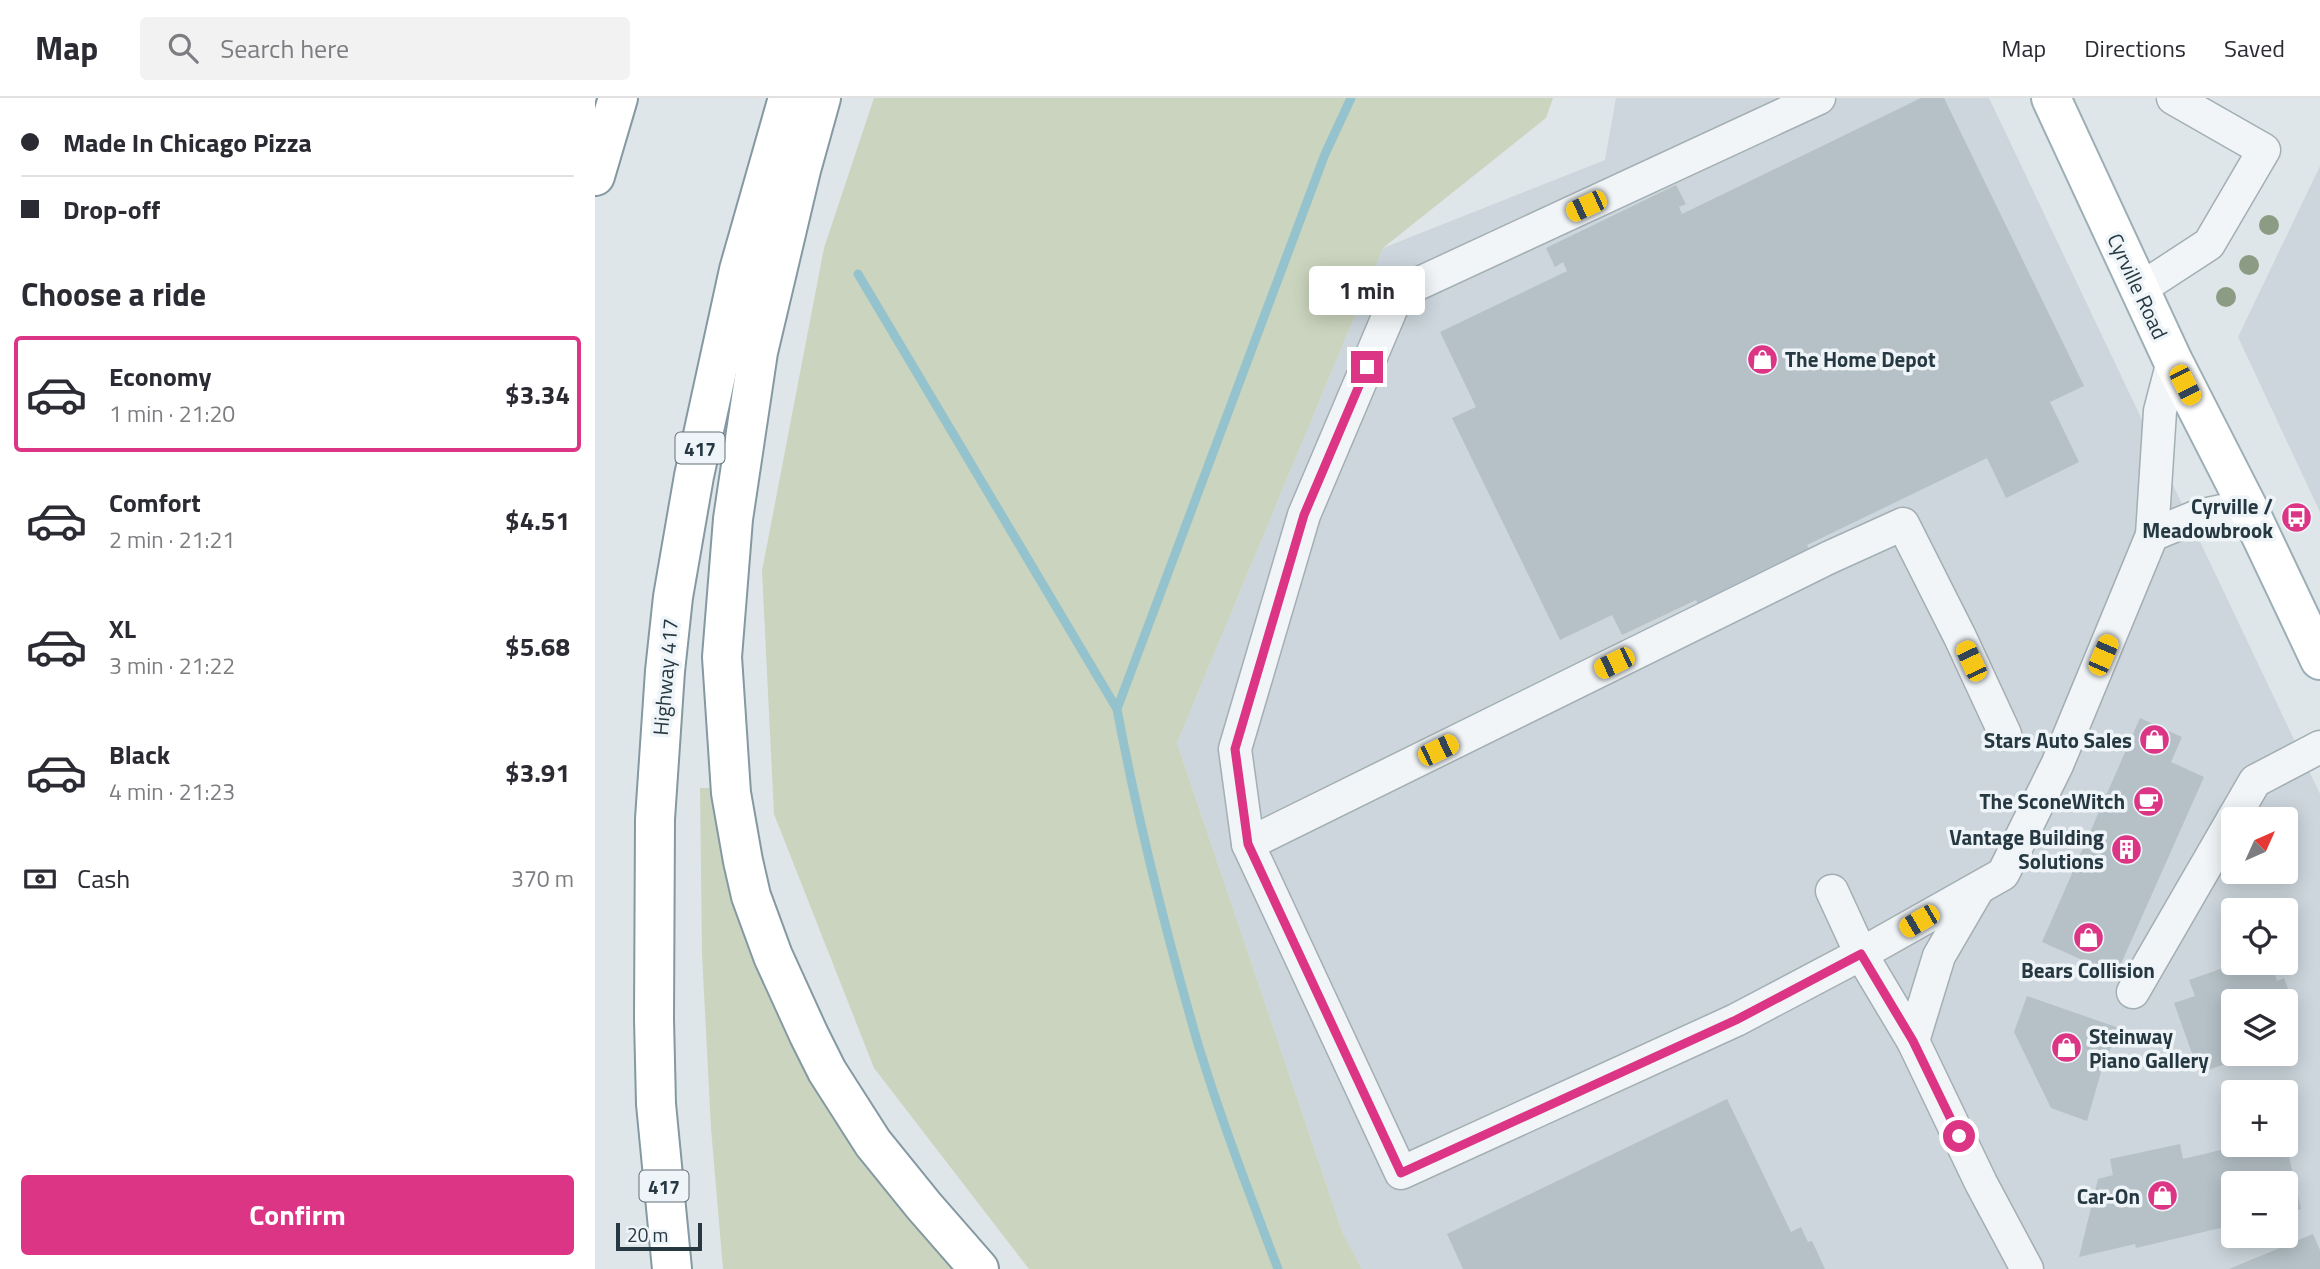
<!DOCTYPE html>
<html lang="en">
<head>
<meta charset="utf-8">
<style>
  :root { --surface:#fff; --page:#f2f2f3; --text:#2b2b33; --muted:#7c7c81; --line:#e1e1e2; --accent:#dc3586 }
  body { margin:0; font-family:"Titillium Web",sans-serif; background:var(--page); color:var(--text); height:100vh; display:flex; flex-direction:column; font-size:26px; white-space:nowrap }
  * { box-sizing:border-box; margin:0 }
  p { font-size:23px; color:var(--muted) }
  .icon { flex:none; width:38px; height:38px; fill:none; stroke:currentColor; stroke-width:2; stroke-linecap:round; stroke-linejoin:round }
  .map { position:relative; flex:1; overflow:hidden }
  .side { display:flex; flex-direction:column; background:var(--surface); width:595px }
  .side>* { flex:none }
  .top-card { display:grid; align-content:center; height:154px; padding:0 21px; background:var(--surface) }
  .needle { width:46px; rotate:45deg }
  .buttons { position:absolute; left:1626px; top:709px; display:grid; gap:14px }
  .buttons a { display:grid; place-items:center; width:77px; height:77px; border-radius:7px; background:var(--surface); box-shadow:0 4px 18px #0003; font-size:35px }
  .scale { position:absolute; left:21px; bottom:18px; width:86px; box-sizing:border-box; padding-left:7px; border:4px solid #263942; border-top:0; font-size:19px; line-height:24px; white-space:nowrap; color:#263942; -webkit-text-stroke:5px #eef4f7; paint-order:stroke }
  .end { position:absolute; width:32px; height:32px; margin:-16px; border:9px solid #dc3586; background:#fff; box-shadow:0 0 0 4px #fff }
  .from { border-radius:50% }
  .bubble { position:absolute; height:49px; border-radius:7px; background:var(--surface); box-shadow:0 4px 18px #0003; font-size:23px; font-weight:700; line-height:49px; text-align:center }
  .car { position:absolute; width:21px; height:42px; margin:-21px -10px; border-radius:9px; box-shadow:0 0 5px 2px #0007; background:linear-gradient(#f5c518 24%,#345 0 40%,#f5c518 0 76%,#345 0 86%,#f5c518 0) }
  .top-card b { display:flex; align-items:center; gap:24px; height:66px; font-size:26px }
  .top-card b+b { border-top:2px solid var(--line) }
  .top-card i { width:18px; height:18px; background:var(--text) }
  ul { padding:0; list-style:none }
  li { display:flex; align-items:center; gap:21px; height:116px; margin:0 14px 10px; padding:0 7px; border:4px solid transparent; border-radius:7px }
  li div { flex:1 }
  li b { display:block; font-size:26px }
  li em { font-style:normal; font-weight:700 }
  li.on { border-color:var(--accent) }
  li>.icon { width:63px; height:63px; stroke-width:1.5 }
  h2 { padding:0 21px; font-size:32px; line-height:84px }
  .pay { display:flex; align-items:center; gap:18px; height:77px; padding:0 21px; font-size:26px }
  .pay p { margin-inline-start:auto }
  .button { display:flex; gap:14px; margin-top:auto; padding:14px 21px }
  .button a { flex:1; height:80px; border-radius:7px; background:var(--accent); color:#fff; font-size:28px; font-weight:700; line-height:80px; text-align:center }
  header { display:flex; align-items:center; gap:42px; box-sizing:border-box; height:98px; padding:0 35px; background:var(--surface); border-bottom:2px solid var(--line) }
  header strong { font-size:33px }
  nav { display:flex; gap:38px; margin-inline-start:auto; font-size:24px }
  .search { width:490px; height:63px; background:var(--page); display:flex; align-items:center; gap:18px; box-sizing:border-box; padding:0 24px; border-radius:7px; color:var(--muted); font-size:26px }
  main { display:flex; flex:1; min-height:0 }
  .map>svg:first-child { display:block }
</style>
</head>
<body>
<header>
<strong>Map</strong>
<div class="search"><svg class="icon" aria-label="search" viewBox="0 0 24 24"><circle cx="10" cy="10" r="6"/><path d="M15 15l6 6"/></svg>Search here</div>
<nav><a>Map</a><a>Directions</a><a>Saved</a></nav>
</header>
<main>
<section class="side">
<div class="top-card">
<b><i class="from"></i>Made In Chicago Pizza</b>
<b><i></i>Drop-off</b>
</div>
<h2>Choose a ride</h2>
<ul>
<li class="on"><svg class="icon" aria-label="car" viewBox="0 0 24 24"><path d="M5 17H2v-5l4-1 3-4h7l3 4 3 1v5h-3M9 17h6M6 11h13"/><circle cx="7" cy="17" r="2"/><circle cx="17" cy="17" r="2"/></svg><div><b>Economy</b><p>1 min · 21:20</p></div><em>$3.34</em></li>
<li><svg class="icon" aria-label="car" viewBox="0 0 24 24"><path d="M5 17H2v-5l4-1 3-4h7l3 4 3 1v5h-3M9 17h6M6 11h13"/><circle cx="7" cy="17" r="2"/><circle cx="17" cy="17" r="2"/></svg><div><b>Comfort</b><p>2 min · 21:21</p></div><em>$4.51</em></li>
<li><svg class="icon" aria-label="car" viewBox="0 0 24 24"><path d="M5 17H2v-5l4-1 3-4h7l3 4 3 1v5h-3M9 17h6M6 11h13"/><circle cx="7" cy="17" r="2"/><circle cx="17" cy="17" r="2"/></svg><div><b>XL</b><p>3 min · 21:22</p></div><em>$5.68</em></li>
<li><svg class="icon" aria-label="car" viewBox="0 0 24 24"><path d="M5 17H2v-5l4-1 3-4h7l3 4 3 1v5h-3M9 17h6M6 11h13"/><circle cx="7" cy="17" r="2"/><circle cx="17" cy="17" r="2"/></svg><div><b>Black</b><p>4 min · 21:23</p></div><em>$3.91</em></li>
</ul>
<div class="pay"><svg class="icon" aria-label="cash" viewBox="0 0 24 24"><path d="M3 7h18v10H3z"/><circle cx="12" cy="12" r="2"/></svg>Cash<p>370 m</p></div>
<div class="button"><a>Confirm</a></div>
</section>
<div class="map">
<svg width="1725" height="1171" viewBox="0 0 1725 1171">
  <rect width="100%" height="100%" fill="#dee6e9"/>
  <g fill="#ccd6dc" fill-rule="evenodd">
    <path d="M1021,0h373l331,696v475h-958l-19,-35 -166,-491 206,-495 222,-88zM1638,721h52v53h-52zM1638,812h52v52h-52zM1638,903h52v53h-52zM1638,994h52v52h-52zM1638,1085h52v53h-52z"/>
    <path d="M1725,68v346l-82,-175z"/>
  </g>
  <g fill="#cbd4be">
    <path d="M279,0h679l-7,20 -163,130 -206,495 166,491 19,35h-333l-155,-201 -100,-254 -12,-243 62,-323z"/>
    <path d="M105,690h17l13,76 230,405h-237l-12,-141 -9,-174z"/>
  </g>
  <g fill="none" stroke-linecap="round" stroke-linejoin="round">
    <g stroke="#95c3cd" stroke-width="9">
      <path d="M263,176l259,435"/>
      <path d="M683,1171c-28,-74 -57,-149 -80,-225 -32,-111 -60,-223 -81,-335l208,-555 26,-56"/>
    </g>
  </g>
  <g fill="#b5c1c7">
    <path d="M1326,0h23l140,288 -34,16 29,60 -73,36 -19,-40 -180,87 2,4 -111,55 -2,-4 -74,35 -10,-20 -52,25 -108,-222 24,-11 -36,-75 127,-61 -4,-9 -8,5 -9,-19 130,-63 10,19 -7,3 3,7z"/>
    <path d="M1545,620l42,19 -11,25 33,15 -88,198 -74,-33z"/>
    <path d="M1645,864h31l6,19 7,-3 11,30 -8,3 10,28 -12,4v-42h-52v53h22l-56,19 -25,-70 21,-7 -6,-16z"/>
    <path d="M1432,898l92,32 -18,44 -14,49 -36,-13 -37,-76z"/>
    <path d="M1132,1001l64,133 10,-5 7,15 4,-1 13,28h-362l-16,-35z"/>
    <path d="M1585,1046l3,15 63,-15h40l15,65 -16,4v-30h-52v42l-97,23 -1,-4 -56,13 19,-78 15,-4 -3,-16z"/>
    <path d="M1718,1136l7,16v19h-91z"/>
  </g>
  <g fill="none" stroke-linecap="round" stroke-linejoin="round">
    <defs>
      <g id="minor">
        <path d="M1545,191l69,-45 55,-94 -91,-52"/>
        <path d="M1557,437l46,-19 49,-10"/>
        <path d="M1410,636l-45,-97 -57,-113 -75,34 -580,286 153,329 335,-153 125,-66 142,-80 54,-109 95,-230 8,-124 13,-50"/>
        <path d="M1638,721l22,-38 65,-34"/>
        <path d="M653,746l-13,-95 69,-234 94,-222 421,-195"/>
        <path d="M1237,793l29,63 52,87 68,142 46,86"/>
        <path d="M1538,894l100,-173"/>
        <path d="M1318,943l26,-85 39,-67"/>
      </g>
      <path id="major" d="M1456,0l122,263 74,145 73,154"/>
      <g id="highway">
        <path d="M226,0l-20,72 -43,182 -25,167 -11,138 9,136 12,68 8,35 22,60 36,79 18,36 46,72 51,63 55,63"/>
        <path d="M0,78l23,-78"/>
        <path d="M77,1171l-16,-165 -2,-85 1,-200 10,-148 8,-74 21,-121 45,-206 49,-172"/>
      </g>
    </defs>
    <use href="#minor" stroke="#a3afb4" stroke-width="35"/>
    <use href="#major" stroke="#9cafb6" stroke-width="42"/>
    <use href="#highway" stroke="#8499a2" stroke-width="42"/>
    <use href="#minor" stroke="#f1f5f7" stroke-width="32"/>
    <use href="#major" stroke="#fff" stroke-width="38"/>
    <use href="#highway" stroke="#fff" stroke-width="38"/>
  </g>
  <g fill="#8c9c84">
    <circle cx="1674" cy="127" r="10"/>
    <circle cx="1654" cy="167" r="10"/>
    <circle cx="1631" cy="199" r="10"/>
  </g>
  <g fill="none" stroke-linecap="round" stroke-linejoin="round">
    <path stroke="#dc3586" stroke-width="9" d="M772,269l-63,148 -69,234 13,95 153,329 335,-153 125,-66 52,87 46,95"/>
  </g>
  <defs>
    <symbol id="shop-disc" viewBox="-11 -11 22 22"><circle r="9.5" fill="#dc3586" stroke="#eef4f7"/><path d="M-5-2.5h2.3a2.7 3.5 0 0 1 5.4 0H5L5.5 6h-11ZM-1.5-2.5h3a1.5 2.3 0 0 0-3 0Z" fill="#fff"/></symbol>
    <symbol id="bus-disc" viewBox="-11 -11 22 22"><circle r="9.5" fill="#dc3586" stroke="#eef4f7"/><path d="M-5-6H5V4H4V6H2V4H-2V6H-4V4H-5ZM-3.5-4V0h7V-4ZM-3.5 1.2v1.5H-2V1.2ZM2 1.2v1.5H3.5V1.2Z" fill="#fff"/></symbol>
    <symbol id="cafe-disc" viewBox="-11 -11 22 22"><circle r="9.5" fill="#dc3586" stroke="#eef4f7"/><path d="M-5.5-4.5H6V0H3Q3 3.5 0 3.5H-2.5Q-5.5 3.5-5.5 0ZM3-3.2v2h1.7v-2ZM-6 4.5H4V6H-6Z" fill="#fff"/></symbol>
    <symbol id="building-disc" viewBox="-11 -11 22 22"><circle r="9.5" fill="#dc3586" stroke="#eef4f7"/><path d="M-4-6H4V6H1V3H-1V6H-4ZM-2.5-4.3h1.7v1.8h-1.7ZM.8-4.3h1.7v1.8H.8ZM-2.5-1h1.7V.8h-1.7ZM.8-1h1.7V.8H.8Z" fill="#fff"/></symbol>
  </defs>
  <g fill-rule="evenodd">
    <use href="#shop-disc" x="1150" y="244" width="35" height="35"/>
    <use href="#bus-disc" x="1684" y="402" width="35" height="35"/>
    <use href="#shop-disc" x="1542" y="624" width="35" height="35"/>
    <use href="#cafe-disc" x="1536" y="686" width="35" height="35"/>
    <use href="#building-disc" x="1514" y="734" width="35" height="35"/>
    <use href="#shop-disc" x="1476" y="822" width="35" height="35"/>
    <use href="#shop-disc" x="1454" y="932" width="35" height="35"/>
    <use href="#shop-disc" x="1550" y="1080" width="35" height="35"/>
  </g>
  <g text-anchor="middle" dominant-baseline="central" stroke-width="7" stroke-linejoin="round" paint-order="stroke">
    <g fill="#eef4f7" stroke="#627178" stroke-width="2">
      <rect x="80.5" y="334.5" width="49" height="31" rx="5"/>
      <rect x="44.5" y="1072.5" width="49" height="31" rx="5"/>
    </g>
    <g font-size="19" font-weight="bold" fill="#263942">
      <text x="105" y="350">417</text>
      <text x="69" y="1088">417</text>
    </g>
    <g font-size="21" fill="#263942" stroke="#eef4f7">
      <text transform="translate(1543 188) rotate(65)">Cyrville Road</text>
      <text transform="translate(70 579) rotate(-85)">Highway 417</text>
    </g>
    <g font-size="21" font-weight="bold" fill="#263942" stroke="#eef4f7" text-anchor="end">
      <text x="1190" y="261" text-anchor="start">The Home Depot</text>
      <text x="1678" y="408">Cyrville /<tspan x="1678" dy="24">Meadowbrook</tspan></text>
      <text x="1537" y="642">Stars Auto Sales</text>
      <text x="1530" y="703">The SconeWitch</text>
      <text x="1509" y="739">Vantage Building<tspan x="1509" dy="24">Solutions</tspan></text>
      <text x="1493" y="872" text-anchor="middle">Bears Collision</text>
      <text x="1494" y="938" text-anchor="start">Steinway<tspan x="1494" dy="24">Piano Gallery</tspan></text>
      <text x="1545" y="1098">Car-On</text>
    </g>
  </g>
</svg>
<div class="buttons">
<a><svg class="needle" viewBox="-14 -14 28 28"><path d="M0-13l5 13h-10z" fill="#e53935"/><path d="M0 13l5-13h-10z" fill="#7c7c81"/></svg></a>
<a><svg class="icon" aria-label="locate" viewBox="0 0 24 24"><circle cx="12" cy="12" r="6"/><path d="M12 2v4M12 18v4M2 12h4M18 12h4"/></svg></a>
<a><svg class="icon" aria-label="layers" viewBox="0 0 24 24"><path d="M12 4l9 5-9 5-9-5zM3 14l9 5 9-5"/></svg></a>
<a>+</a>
<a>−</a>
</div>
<div class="scale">20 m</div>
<i class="end from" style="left:1364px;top:1038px"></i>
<i class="end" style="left:772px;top:269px"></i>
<div class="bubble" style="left:714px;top:168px;width:116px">1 min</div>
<i class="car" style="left:991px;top:108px;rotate:245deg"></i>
<i class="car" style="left:1590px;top:287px;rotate:153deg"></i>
<i class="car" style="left:1508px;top:557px;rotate:23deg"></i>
<i class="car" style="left:1376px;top:563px;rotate:335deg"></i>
<i class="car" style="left:1019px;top:565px;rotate:244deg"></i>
<i class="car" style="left:843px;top:652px;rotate:64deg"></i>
<i class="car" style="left:1324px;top:823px;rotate:240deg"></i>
</div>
</main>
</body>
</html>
